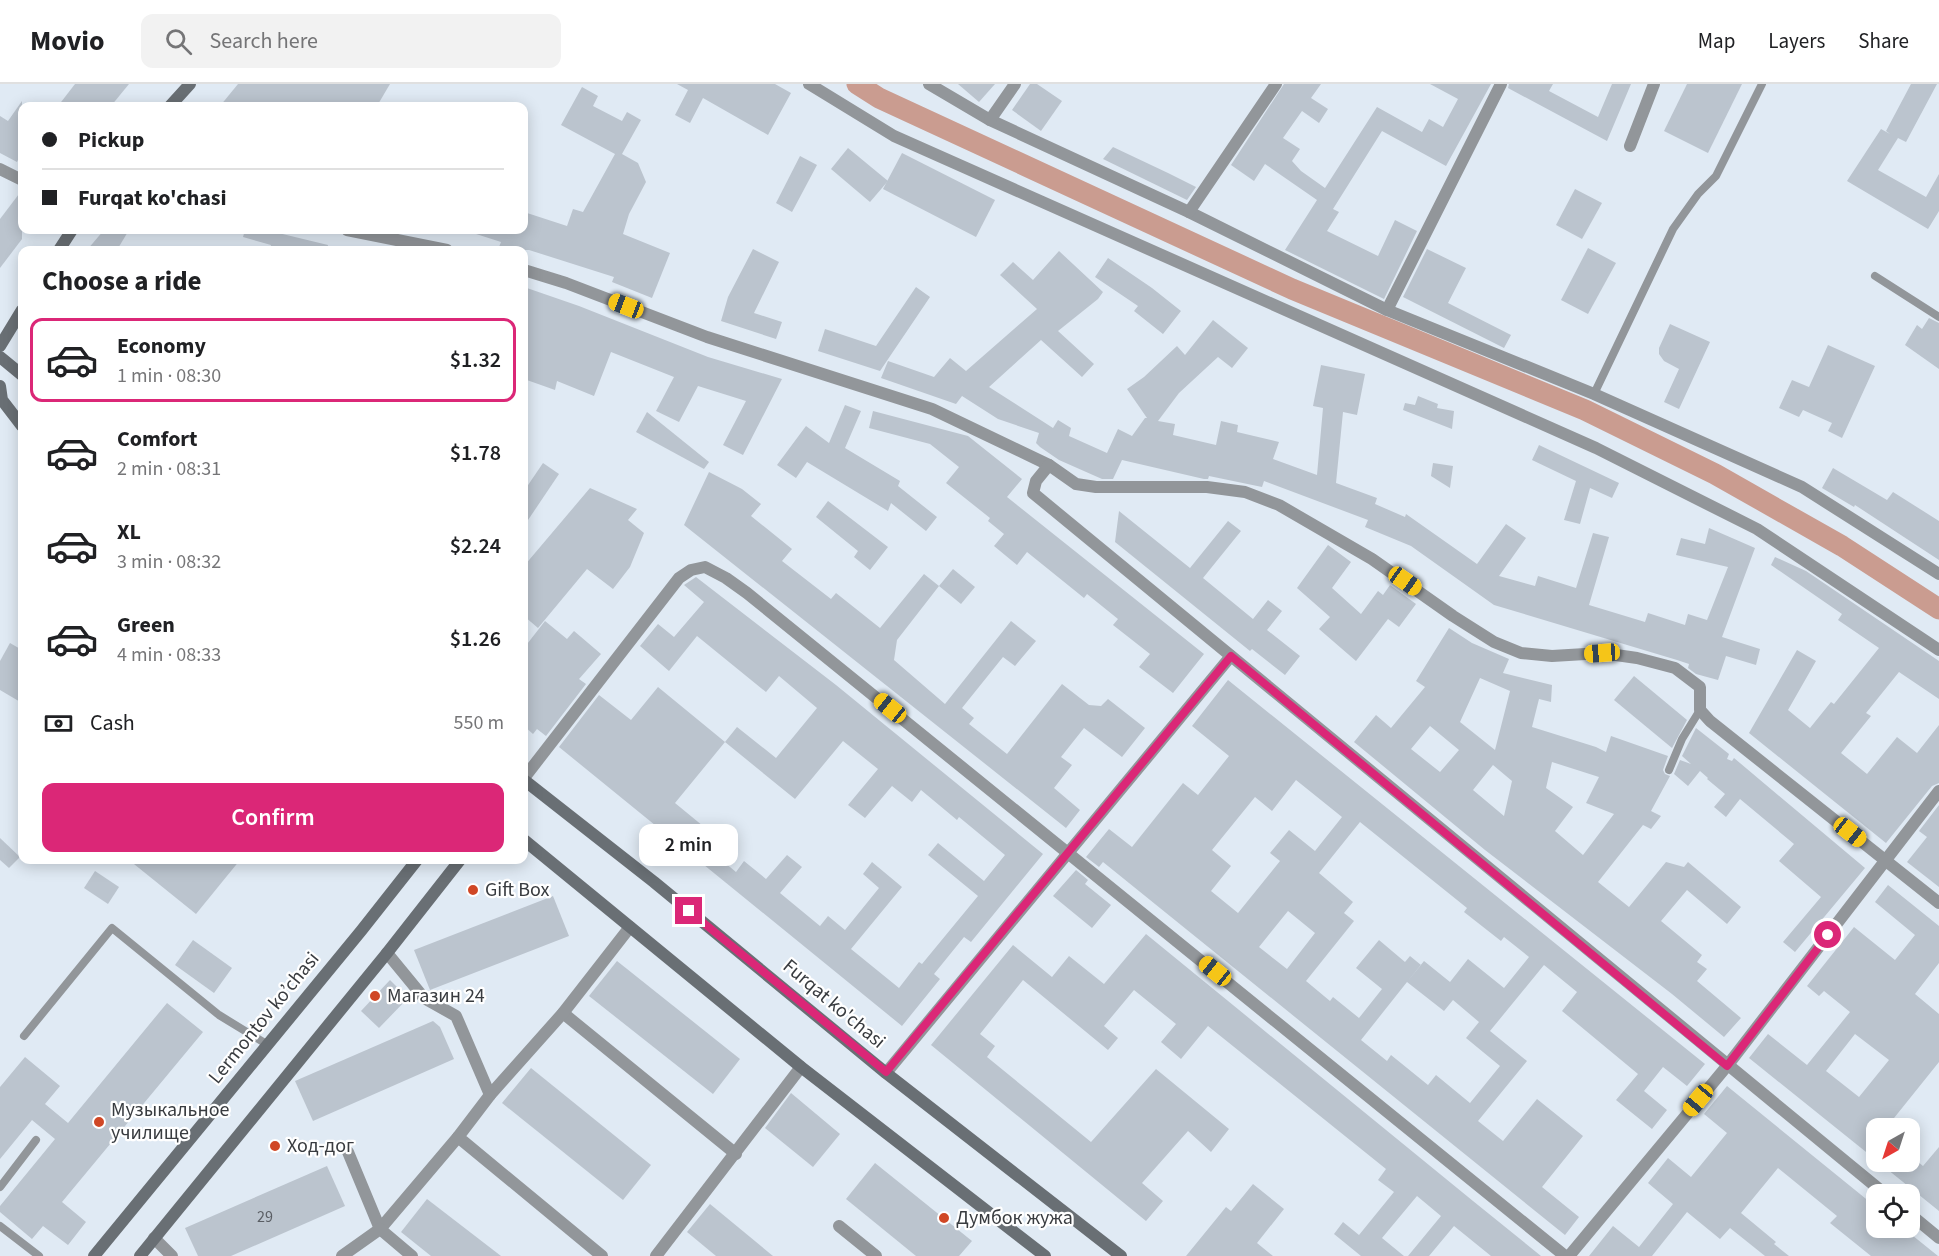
<!DOCTYPE html>
<html lang="en">
<head>
<meta charset="utf-8">
<style>
  :root { --surface:#fff; --page:#f2f2f2; --text:#202124; --muted:#757577; --line:#e0e0e0; --accent:#db2777 }
  body { margin:0; font-family:"Source Sans 3",sans-serif; background:var(--page); color:var(--text); height:100vh; display:flex; flex-direction:column; font-size:22px; white-space:nowrap }
  * { box-sizing:border-box; margin:0 }
  p { font-size:20px; color:var(--muted) }
  .icon { flex:none; width:33px; height:33px; fill:none; stroke:currentColor; stroke-width:2; stroke-linecap:round; stroke-linejoin:round }
  .map { position:relative; flex:1; overflow:hidden }
  .side { position:absolute; left:18px; top:162px; width:510px; height:618px; display:flex; flex-direction:column; background:var(--surface); border-radius:12px; box-shadow:0 3px 15px #0003 }
  .side>* { flex:none }
  .top-card { position:absolute; left:18px; top:18px; width:510px; height:132px; border-radius:12px; box-shadow:0 3px 15px #0003; display:grid; align-content:center; height:132px; padding:0 24px; background:var(--surface) }
  .needle { width:39px; rotate:219deg }
  .fabs { position:absolute; left:1866px; top:1034px; display:grid; gap:12px }
  .fabs a { display:grid; place-items:center; width:54px; height:54px; border-radius:12px; background:var(--surface); box-shadow:0 3px 15px #0003; font-size:30px }
  .end { position:absolute; width:27px; height:27px; margin:-14px; border:8px solid #db2777; background:#fff; box-shadow:0 0 0 3px #fff }
  .from { border-radius:50% }
  .bubble { position:absolute; height:42px; border-radius:12px; background:var(--surface); box-shadow:0 3px 15px #0003; font-size:20px; font-weight:600; line-height:42px; text-align:center }
  .car { position:absolute; width:18px; height:36px; margin:-18px -9px; border-radius:8px; box-shadow:0 0 4px 2px #0007; background:linear-gradient(#f5c518 24%,#345 0 40%,#f5c518 0 76%,#345 0 86%,#f5c518 0) }
  .top-card b { display:flex; align-items:center; gap:21px; height:57px; font-size:22px }
  .top-card b+b { border-top:2px solid var(--line) }
  .top-card i { width:15px; height:15px; background:var(--text) }
  ul { padding:0; list-style:none }
  li { display:flex; align-items:center; gap:18px; height:84px; margin:0 12px 9px; padding:0 12px; border:3px solid transparent; border-radius:12px }
  li div { flex:1 }
  li b { display:block; font-size:22px }
  li em { font-style:normal; font-weight:600 }
  li.selected { border-color:var(--accent) }
  li>.icon { width:54px; height:54px; stroke-width:1.5 }
  h2 { padding:0 24px; font-size:27px; line-height:72px }
  .pay { display:flex; align-items:center; gap:15px; height:66px; padding:0 24px; font-size:22px }
  .pay p { margin-inline-start:auto }
  .action { display:flex; gap:12px; margin-top:auto; padding:12px 24px }
  .action a { flex:1; height:69px; border-radius:12px; background:var(--accent); color:#fff; font-size:24px; font-weight:600; line-height:69px; text-align:center }
  header { display:flex; align-items:center; gap:36px; box-sizing:border-box; height:84px; padding:0 30px; background:var(--surface); border-bottom:2px solid var(--line) }
  header strong { font-size:28px }
  nav { display:flex; gap:33px; margin-inline-start:auto; font-size:21px }
  .search { width:420px; height:54px; background:var(--page); display:flex; align-items:center; gap:15px; box-sizing:border-box; padding:0 21px; border-radius:12px; color:var(--muted); font-size:22px }
  .map>svg:first-child { display:block }
</style>
</head>
<body>
<header>
<strong>Movio</strong>
<div class="search"><svg class="icon" aria-label="search" viewBox="0 0 24 24"><circle cx="10" cy="10" r="6"/><path d="M15 15l6 6"/></svg>Search here</div>
<nav><a>Map</a><a>Layers</a><a>Share</a></nav>
</header>
<div class="map">
<svg width="1939" height="1172" viewBox="0 0 1939 1172">
  <rect width="100%" height="100%" fill="#e0eaf4"/>
  <g fill="none" stroke-linecap="round" stroke-linejoin="round">
    <path stroke="#ca9c90" stroke-width="21" d="M857,0l22,14 413,191 293,121 130,64 127,72 97,63"/>
  </g>
  <g fill="#bbc4ce" fill-rule="evenodd">
    <path d="M75,0h54l-18,22h-53z"/>
    <path d="M238,0h152l-13,22h-157z"/>
    <path d="M677,0h98l16,9 -23,42 -65,-37 -13,25 -15,-8 13,-25z"/>
    <path d="M958,0h37l-16,18z"/>
    <path d="M1030,0h7l25,17 -21,30 -29,-21z"/>
    <path d="M1284,0h37l-10,14 17,11 -9,14 -17,-12 -19,27 17,11 -8,12 9,10 24,17 52,-81 45,25 7,-13 14,8 15,-28 -28,-15h61l-45,82 -64,-35 -49,78 6,3 -12,19 51,25 17,-36 22,11 -33,68 -99,-49 32,-50 -52,-36 -11,17 -23,-16z"/>
    <path d="M1509,0h44l-4,7 49,26 14,-33h19l-24,57 -99,-53z"/>
    <path d="M1687,0h55l-34,69 -44,-22z"/>
    <path d="M1911,0h26l-31,58 -8,-4 -20,32 48,27 13,-23v37l-11,18 -81,-48 34,-52 9,5 -4,-3z"/>
    <path d="M582,3l16,9 -5,10 29,15 5,-9 14,8 -19,34 16,9 8,19 -17,32 -6,20 47,19 -18,45 -40,-16 2,-5 -85,-27h-19l-11,-3 2,-5 -28,-9v-3h51v-18l43,14 6,-17 10,3 32,-58 -54,-29z"/>
    <path d="M22,17v50l-5,11 -17,-9v-37l8,5z"/>
    <path d="M1113,63l55,26 28,14 -9,13 -84,-41z"/>
    <path d="M848,64l40,33 -18,21 -39,-33z"/>
    <path d="M902,69l93,47 -19,37 -93,-48z"/>
    <path d="M800,72l17,9 -25,47 -16,-9z"/>
    <path d="M1575,105l27,14 -20,36 -26,-14z"/>
    <path d="M22,106v49l-22,29v-49z"/>
    <path d="M104,146h25l-12,20h-30z"/>
    <path d="M245,146h21l62,15 -1,5h-57l1,-5 -28,-8z"/>
    <path d="M1588,164l28,15 -28,51 -27,-14z"/>
    <path d="M753,165l26,13 -25,51 28,9 -6,17 -55,-18 7,-24z"/>
    <path d="M1427,165l39,19 -18,35 63,32 -7,13 -101,-51z"/>
    <path d="M1059,167l44,41 -5,7 -40,32 36,33 -12,13 -41,-37 -52,47 64,41 5,-8 13,8 -2,8 38,17 11,-24 14,7 13,-18h2l-20,-29 17,-12 33,-31 8,9 28,-35 35,28 -16,20 -14,-11 -39,36 -21,28 17,3 -2,11 43,10 5,-24 17,4 -1,7 42,10 -6,17 44,16 6,-67 -10,-2 8,-41 44,9 -8,41 -14,-3 -7,71 41,15 -2,6 30,13 1,-3 71,50 29,-40 20,14 -27,38 36,10 3,-10 38,12 17,-55 16,4 -20,68 56,17 3,-9 37,12 3,-11 19,6 21,-53 -52,-12 5,-17 24,6 4,-16 46,20 -33,89 38,12 -4,16 -30,-9 -8,24 -22,-6 -8,-6 1,-4 -12,-4 -183,-55 -83,-59 -46,-19 3,-7 -104,-39 -2,6 -53,-11 -1,3h-4l-82,-19 -9,19h-11l-43,-19 -19,-13 -4,-4 3,-10 -41,-14 -36,-23 -6,8 -75,-26 7,-17 46,16 16,-19 16,13 71,-62 -37,-34 13,-13 20,18z"/>
    <path d="M1108,174l44,30 29,23 -18,23 -29,-23 4,-5 -43,-29z"/>
    <path d="M524,203l55,19 129,51 74,22 -39,76 -20,-10 23,-44 -48,-15 -19,36 -23,-11 18,-34 -63,-25 -17,44 -37,-15 -2,9 -31,-11z"/>
    <path d="M916,203l14,10 -50,74 -62,-20 7,-22 51,17z"/>
    <path d="M1929,234l10,5v46l-34,-24 12,-20 5,4z"/>
    <path d="M1670,240l40,18 -31,67 -15,-7 15,-33 -15,-8 -5,-7v-6z"/>
    <path d="M1828,261l47,21 -33,72 -14,-7 4,-8 -29,-13 -4,7 -20,-9 13,-28 17,7z"/>
    <path d="M1418,312l20,8 -1,4 17,3 -2,18 -49,-19 2,-7 10,2z"/>
    <path d="M845,321l16,6 -16,37 55,33 -2,5 39,31 -11,14 -35,-28 -3,8 -81,-49 -11,16 -19,-13 29,-39 23,17z"/>
    <path d="M873,327l95,25 54,43 -15,18 197,157 -31,39 -34,-26 11,-13 -37,-29 5,-6 -31,-25 -3,4 -57,-46 -10,13 -23,-19 10,-12 -16,-13 2,-3 -44,-35 13,-16 -29,-23 -61,-16z"/>
    <path d="M647,328l62,50 -5,7 -68,-37z"/>
    <path d="M1539,361l80,38 -7,15 -22,-10 -10,36 -16,-4 12,-39 -44,-21z"/>
    <path d="M543,379l16,11 -35,52v-35z"/>
    <path d="M1433,379l20,3 -3,22 -19,-12z"/>
    <path d="M1833,384l54,32 6,-8 46,29v39l-84,-55 -1,2 -32,-19z"/>
    <path d="M709,388l33,17 19,15 -10,12 41,33 -10,12 49,38 5,-6 44,35 44,-54 15,12 -42,54 -3,20 51,44 66,-83 25,20 -21,25 -12,-9 -41,51 12,10 -5,6 38,30 55,-70 27,21 12,1 7,-7 37,29 -23,29 -38,-29 -23,29 11,8 -18,23 26,22 -14,18 -382,-303z"/>
    <path d="M590,404l47,21 -9,11 16,13 -14,34 -17,22 -26,-20 -49,59 -14,-12v-50z"/>
    <path d="M828,417l60,46 -18,23 -16,-13 4,-6 -42,-34z"/>
    <path d="M1119,427l71,57 38,-47 13,10 -38,47 50,41 15,-19 14,11 -15,19 33,26 -15,19 -33,-26 -2,2 -135,-109z"/>
    <path d="M1328,461l23,17 -19,26 29,26 17,-23 5,4 7,-10 26,19 -17,23 -11,-8 -32,42 -37,-32 11,-12 -33,-29z"/>
    <path d="M1775,473l31,14 133,90v38l-40,-27 -33,41 5,3 -30,37 26,21 30,-37 20,16 22,-28v58l-7,3 -46,57 -137,-110 48,-83 19,11 -28,49 22,18 21,-26 3,2 45,-56 -41,-28 4,-6 -71,-49z"/>
    <path d="M953,485l22,18 -14,17 -22,-18z"/>
    <path d="M696,493l140,108 207,169 -72,88 -7,-5 -30,37 6,5 -38,47 -343,-279 40,-52 32,25 27,-33 67,55 12,-15 39,31 41,-50 -38,-32 -13,16 -69,-56 -28,35 -29,-25 18,-22 16,13 30,-35 -20,-17zM843,657l35,28 -30,36 17,13 27,-32 20,16 9,-12 36,30 2,-3 46,38 -21,26 -46,-38 -10,12 50,41 -56,68 -3,-2 -20,26 -48,-39 51,-62 -30,-25 -9,12 16,14 -34,42 -17,-14 -8,10 -40,-33 22,-26 -15,-12 -21,24 -22,-18 -8,11 -42,-35 9,-11 -28,-23 50,-61 70,57z"/>
    <path d="M545,537l22,18 7,-8 27,23 -22,25 7,5 -40,52 -9,-7 -4,5 -9,-8v-78z"/>
    <path d="M1449,544l23,15 37,16 -6,14 49,12 -1,17 -12,-3 -7,28 64,20 10,5 5,-16 57,20 -5,14 2,4 5,2 -19,35 10,5 -10,13 -8,-4 -45,57 31,25 37,-45 18,5 4,-5 53,45 -14,17 -40,-34 -26,31 41,34 -5,7 10,7 -10,12 44,37 -17,19 -52,-43 -187,-144 -131,-108 22,-27 15,13 34,-41 -9,-6zM1480,594l30,13 -15,59 -35,-28zM1430,642l29,24 -19,22 -29,-23zM1552,678l47,15 -13,26 28,11 -31,41 -28,-24 18,-24 -27,-19zM1493,681l19,16 -8,35 -31,-26z"/>
    <path d="M10,559l12,7v53l-22,-13v-29z"/>
    <path d="M1634,592l53,44 -15,28 -58,-48z"/>
    <path d="M1228,596l477,384 -18,22 -24,-19 -19,24 23,19 -15,19 -36,-29 22,-26 -76,-63 15,-19 -33,-27 -54,66 37,30 -49,60 25,20 34,-42 46,37 -41,51 37,30 -14,18 -436,-352 -26,-21 -4,5 -13,-10 23,-28 23,18 51,-64 15,12 31,-39 -37,-30zM1296,696l46,37 -27,34 -26,-21 -19,23 10,8 -42,52 -27,-22 20,-25 -19,-16 43,-53 17,14zM1360,738l107,86 -3,4 37,29 3,-4 25,20 -25,31 -36,-29 -18,23 -26,-21 -17,21 14,-17 -11,-9 -5,6 -26,-22 -23,28 26,21 -23,29 -26,-21 -3,4 -24,-20 48,-60 -10,-8 9,-11 -34,-29zM1288,827l27,22 -28,36 -28,-22zM1407,898l37,29 9,-11 26,22 -13,16 34,28 -30,37 -34,-28 -8,10 -37,-30 -4,6 -26,-21z"/>
    <path d="M1696,644l33,26 -2,5 5,2 2,-3 131,110 -70,84 -12,-10 38,-45 -42,-36 15,-17 -54,-45 -14,18 -12,-10 11,-13 -18,-15 1,-1 -8,-7 -12,15 -14,-12 6,-14 11,4 -9,-8z"/>
    <path d="M1939,721v82l-32,-25 20,-25 -8,-6z"/>
    <path d="M0,754l20,19 -11,11 -9,-8z"/>
    <path d="M129,776h111l-44,54z"/>
    <path d="M1076,786l12,10 -3,4 26,21 -19,23 -39,-32z"/>
    <path d="M95,787l24,16 -11,17 -24,-16z"/>
    <path d="M1888,801l51,41v37l-24,31 24,20v48l-53,66h-10v32l-127,-102 19,-24 39,31 43,-53 -26,-21 -5,5 -12,-10 47,-59 41,33 20,-25 -40,-33zM1855,950l34,26 -30,37 -33,-26z"/>
    <path d="M553,812l16,40 -139,54 -16,-40z"/>
    <path d="M1146,850l327,267 68,55h-50l-37,-30 -25,30h-21l33,-40 -24,-20 -35,42 22,18h-43l-27,-22 9,-12 16,13 35,-43 -16,-12 8,-11 -178,-143 -27,33 -20,-17 15,-18 -42,-34 -30,36 14,12 -10,12 -85,-70 -43,54 15,12 -8,11 104,85 65,-73 73,60 -18,23 -23,-21 -46,52 21,18 -17,20 -215,-176 82,-100 39,32 17,-21 35,28z"/>
    <path d="M193,856l39,28 -18,25 -39,-28z"/>
    <path d="M617,877l123,98 -27,35 -124,-98z"/>
    <path d="M390,896l18,18 -29,30 -18,-17z"/>
    <path d="M167,919l36,29 -141,170 24,20 -18,23 -25,-19 -11,13 -32,-27v-6l55,-67 -23,-19 -32,39v-72l25,-30 35,29 -15,18 23,19z"/>
    <path d="M433,937l7,6 14,32 -141,62 -18,-40z"/>
    <path d="M531,984l120,97 -28,35 -121,-97z"/>
    <path d="M1727,1002l149,121v20h26l36,29h-67l-41,-33 7,-7 -59,-48 -37,45 35,29 -2,2 15,12h-24l-35,-28 -10,11 -33,-27 -35,44h-63l24,-30 26,21 34,-43 -25,-21 20,-25 23,19 36,-44 -23,-19z"/>
    <path d="M791,1009l49,41 -27,33 -48,-39z"/>
    <path d="M1939,1063v64l-62,-50h40l6,5z"/>
    <path d="M875,1079l97,78 -13,15h-43l-70,-57z"/>
    <path d="M327,1082l18,40 -114,50h-33l-13,-28z"/>
    <path d="M1253,1100l31,25 -27,34 16,13h-87l40,-49 5,4z"/>
    <path d="M427,1115l74,57h-70l-30,-24z"/>
    <path d="M710,1120l63,52h-57l-29,-24z"/>
  </g>
  <g fill="none" stroke-linecap="round" stroke-linejoin="round">
    <g stroke="#92969a" stroke-width="8">
      <path d="M1875,192l64,41"/>
      <path d="M1594,310l79,-165 25,-35 18,-18 46,-92"/>
      <path d="M1669,686l13,-31 18,-29"/>
      <path d="M24,952l88,-108 107,87 49,30"/>
      <path d="M0,1103l36,-47"/>
      <path d="M0,1142l39,30"/>
    </g>
    <g stroke="#92969a" stroke-width="12">
      <path d="M809,0l85,52 702,312 161,81 182,121"/>
      <path d="M929,0l61,36 199,92 198,98 207,84 208,93 137,87"/>
      <path d="M990,36l25,-36"/>
      <path d="M1630,62l24,-62"/>
      <path d="M0,85l22,11"/>
      <path d="M1189,128l87,-128"/>
      <path d="M347,146l100,20"/>
      <path d="M524,186l42,13 141,54 225,72 117,56 27,19 20,3h111l38,5 34,13 93,54 81,57 41,26 27,11 31,3 50,-3 35,5 38,10 25,19v23l10,11 229,182"/>
      <path d="M1387,226l114,-226"/>
      <path d="M1049,381l-13,16 -3,12 852,701"/>
      <path d="M524,694l155,-200 12,-8 14,-3 21,11 21,15 818,663"/>
      <path d="M387,869l37,45 32,18 34,79"/>
      <path d="M563,929l173,141"/>
      <path d="M886,989l345,-417"/>
      <path d="M348,1068l32,77 78,-92"/>
      <path d="M1910,1130l29,24"/>
      <path d="M839,1142l37,30"/>
      <path d="M154,1154l18,18"/>
      <path d="M342,1172l38,-27 32,27"/>
      <path d="M602,1172l-144,-119 32,-42 73,-82 67,-86"/>
      <path d="M656,1172l145,-189"/>
      <path d="M1569,1172l158,-190 212,-275"/>
    </g>
    <g stroke="#696f74" stroke-width="12">
      <path d="M170,22l20,-22"/>
      <path d="M59,166l13,-20"/>
      <path d="M0,262l22,-36"/>
      <path d="M0,273l22,18"/>
      <path d="M0,302l2,14 20,26"/>
      <path d="M524,696l130,102 232,191 235,183"/>
      <path d="M524,756l277,227 244,189"/>
      <path d="M94,1172l267,-325 56,-71"/>
      <path d="M140,1172l247,-303 73,-93"/>
    </g>
  </g>
  <g fill="none" stroke-linecap="round" stroke-linejoin="round">
    <path stroke="#db2777" stroke-width="8" d="M689,827l197,161 345,-416 496,410 101,-131"/>
  </g>
  <g fill="#d04725" stroke="#fff" stroke-width="2">
    <circle cx="473" cy="806" r="6"/>
    <circle cx="375" cy="912" r="6"/>
    <circle cx="99" cy="1038" r="6"/>
    <circle cx="275" cy="1062" r="6"/>
    <circle cx="944" cy="1134" r="6"/>
  </g>
  <g text-anchor="middle" dominant-baseline="central" stroke-width="4.5" stroke-linejoin="round" paint-order="stroke">
    <g font-size="16" fill="#5a5e64">
      <text x="265" y="1133">29</text>
    </g>
    <g font-size="20" fill="#393c40" stroke="#fff" text-anchor="start">
      <text x="485" y="806">Gift Box</text>
      <text x="387" y="912">Магазин 24</text>
      <text x="111" y="1026">Музыкальное<tspan x="111" dy="23">училище</tspan></text>
      <text x="287" y="1062">Ход-дог</text>
      <text x="956" y="1134">Думбок жужа</text>
    </g>
    <g font-size="20" fill="#393c40" stroke="#fff">
      <text transform="translate(834 920) rotate(40)">Furqat ko'chasi</text>
      <text transform="translate(264 934) rotate(-51)">Lermontov ko’chasi</text>
    </g>
  </g>
</svg>
<div class="fabs">
<a><svg class="needle" viewBox="-14 -14 28 28"><path d="M0-13l5 13h-10z" fill="#e53935"/><path d="M0 13l5-13h-10z" fill="#757577"/></svg></a>
<a><svg class="icon" aria-label="locate" viewBox="0 0 24 24"><circle cx="12" cy="12" r="6"/><path d="M12 2v4M12 18v4M2 12h4M18 12h4"/></svg></a>
</div>
<i class="end from" style="left:1828px;top:851px"></i>
<i class="end" style="left:689px;top:827px"></i>
<div class="bubble" style="left:639px;top:740px;width:99px">2 min</div>
<i class="car" style="left:626px;top:222px;rotate:291deg"></i>
<i class="car" style="left:1405px;top:497px;rotate:125deg"></i>
<i class="car" style="left:1602px;top:569px;rotate:266deg"></i>
<i class="car" style="left:890px;top:624px;rotate:309deg"></i>
<i class="car" style="left:1850px;top:748px;rotate:128deg"></i>
<i class="car" style="left:1215px;top:887px;rotate:309deg"></i>
<i class="car" style="left:1698px;top:1016px;rotate:220deg"></i>
<div class="top-card">
<b><i class="from"></i>Pickup</b>
<b><i></i>Furqat ko'chasi</b>
</div>
<section class="side">
<h2>Choose a ride</h2>
<ul>
<li class="selected"><svg class="icon" aria-label="car" viewBox="0 0 24 24"><path d="M5 17H2v-5l4-1 3-4h7l3 4 3 1v5h-3M9 17h6M6 11h13"/><circle cx="7" cy="17" r="2"/><circle cx="17" cy="17" r="2"/></svg><div><b>Economy</b><p>1 min · 08:30</p></div><em>$1.32</em></li>
<li><svg class="icon" aria-label="car" viewBox="0 0 24 24"><path d="M5 17H2v-5l4-1 3-4h7l3 4 3 1v5h-3M9 17h6M6 11h13"/><circle cx="7" cy="17" r="2"/><circle cx="17" cy="17" r="2"/></svg><div><b>Comfort</b><p>2 min · 08:31</p></div><em>$1.78</em></li>
<li><svg class="icon" aria-label="car" viewBox="0 0 24 24"><path d="M5 17H2v-5l4-1 3-4h7l3 4 3 1v5h-3M9 17h6M6 11h13"/><circle cx="7" cy="17" r="2"/><circle cx="17" cy="17" r="2"/></svg><div><b>XL</b><p>3 min · 08:32</p></div><em>$2.24</em></li>
<li><svg class="icon" aria-label="car" viewBox="0 0 24 24"><path d="M5 17H2v-5l4-1 3-4h7l3 4 3 1v5h-3M9 17h6M6 11h13"/><circle cx="7" cy="17" r="2"/><circle cx="17" cy="17" r="2"/></svg><div><b>Green</b><p>4 min · 08:33</p></div><em>$1.26</em></li>
</ul>
<div class="pay"><svg class="icon" aria-label="cash" viewBox="0 0 24 24"><path d="M3 7h18v10H3z"/><circle cx="12" cy="12" r="2"/></svg>Cash<p>550 m</p></div>
<div class="action"><a>Confirm</a></div>
</section>
</div>
</body>
</html>
